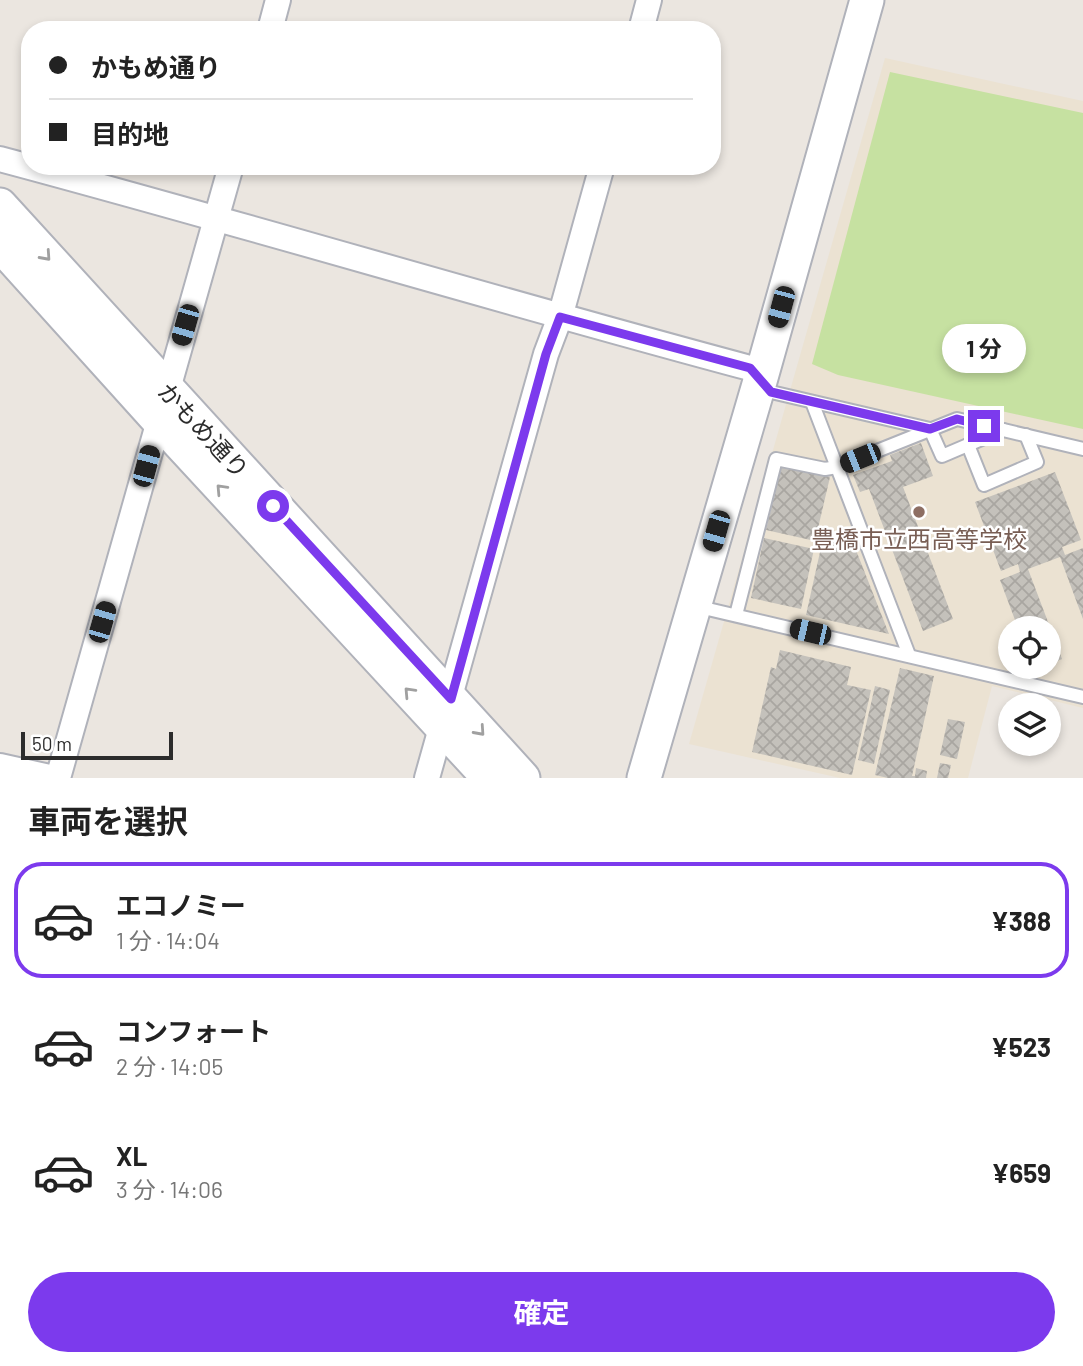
<!DOCTYPE html>
<html lang="ja">
<head>
<meta charset="utf-8">
<style>
  :root { --surface:#fff; --page:#f6f6f6; --text:#222; --muted:#767676; --line:#e0e0e0; --accent:#7c3aed }
  body { margin:0; font-family:Barlow,"Noto Sans JP",sans-serif; background:var(--page); color:var(--text); height:100vh; display:flex; flex-direction:column; font-size:26px; white-space:nowrap }
  * { box-sizing:border-box; margin:0 }
  p { font-size:23px; color:var(--muted) }
  .icon { flex:none; width:38px; height:38px; fill:none; stroke:currentColor; stroke-width:2; stroke-linecap:round; stroke-linejoin:round }
  .map { position:relative; height:778px; overflow:hidden }
  .side { display:flex; flex-direction:column; background:var(--surface); flex:1 }
  .side>* { flex:none }
  .banner { position:absolute; left:21px; top:21px; width:700px; height:154px; border-radius:28px; box-shadow:0 4px 10px #0003; display:grid; align-content:center; height:154px; padding:0 28px; background:var(--surface) }
  .tools { position:absolute; left:998px; top:616px; display:grid; gap:14px }
  .tools a { display:grid; place-items:center; width:63px; height:63px; border-radius:50%; background:var(--surface); box-shadow:0 4px 10px #0003; font-size:35px }
  .scale { position:absolute; left:21px; bottom:18px; width:152px; box-sizing:border-box; padding-left:7px; border:4px solid #2c2c2c; border-top:0; font-size:19px; line-height:24px; white-space:nowrap; color:#2c2c2c; -webkit-text-stroke:5px #fff; paint-order:stroke }
  .end { position:absolute; width:32px; height:32px; margin:-16px; border:9px solid #7c3aed; background:#fff; box-shadow:0 0 0 4px #fff }
  .from { border-radius:50% }
  .bubble { position:absolute; height:49px; border-radius:24px; background:var(--surface); box-shadow:0 4px 10px #0003; font-size:23px; font-weight:700; line-height:49px; text-align:center }
  .car { position:absolute; width:21px; height:42px; margin:-21px -10px; border-radius:9px; box-shadow:0 0 5px 2px #0007; background:linear-gradient(#222 24%,#8ab4d8 0 40%,#222 0 76%,#8ab4d8 0 86%,#222 0) }
  .banner b { display:flex; align-items:center; gap:24px; height:66px; font-size:26px }
  .banner b+b { border-top:2px solid var(--line) }
  .banner i { width:18px; height:18px; background:var(--text) }
  ul { padding:0; list-style:none }
  li { display:flex; align-items:center; gap:21px; height:116px; margin:0 14px 10px; padding:0 14px; border:4px solid transparent; border-radius:28px }
  li div { flex:1 }
  li b { display:block; font-size:26px }
  li em { font-style:normal; font-weight:700 }
  li.on { border-color:var(--accent) }
  li>.icon { width:63px; height:63px; stroke-width:1.5 }
  h2 { padding:0 28px; font-size:32px; line-height:84px }
  .primary-button { display:flex; gap:14px; margin-top:auto; padding:14px 28px }
  .primary-button a { flex:1; height:80px; border-radius:42px; background:var(--accent); color:#fff; font-size:28px; font-weight:700; line-height:80px; text-align:center }
  .map>svg:first-child { display:block }
</style>
</head>
<body>
<div class="map">
<svg width="1083" height="778" viewBox="0 0 1083 778">
  <defs>
    <pattern id="building-cross-hatch" width="8" height="8" patternUnits="userSpaceOnUse" patternTransform="scale(1.75)"><rect width="8" height="8" fill="#c4c1bb"/><path d="M0 0l8 8M0 8l8-8" fill="none" stroke="#a9a6a1"/></pattern>
  </defs>
  <rect width="100%" height="100%" fill="#ebe6e0"/>
  <path fill="#ebe2d2" fill-rule="evenodd" d="M885,58l198,43v607l-91,-22 -24,92h-128l-151,-34zM1010,628h38v39h-38z"/>
  <path fill="#c6e1a1" d="M890,72l193,41v316l-245,-54 -26,-11z"/>
  <g fill="url(#building-cross-hatch)">
    <path d="M921,443l12,33 -30,11 50,132 -30,12 -54,-142 -9,3 -7,-17 39,-14 -2,-6z"/>
    <path d="M781,466l49,11 -15,64 -49,-11z"/>
    <path d="M1055,472l26,68 -19,7 3,8 18,-7v71l-23,-62 -32,12 34,90 -14,6v-37h-30l-18,-48 20,-8 -2,-8 -17,7 -26,-69z"/>
    <path d="M824,534l28,6 37,94 -83,-19z"/>
    <path d="M764,538l50,11 -13,60 -50,-11z"/>
    <path d="M780,650l71,17 -4,18 24,5 -19,85 -100,-23 19,-85 5,2z"/>
    <path d="M900,668l34,8 -22,100h3l1,-8 11,3 -1,7h-38l-13,-3z"/>
    <path d="M875,686l15,4 -16,74 -16,-4z"/>
    <path d="M948,719l17,3 -8,37 -17,-4z"/>
    <path d="M940,763l11,2 -3,13h-11z"/>
  </g>
  <g fill="none" stroke-linecap="round" stroke-linejoin="round">
    <defs>
      <g id="lane">
        <path d="M762,383l9,9 159,37 12,27 61,-26"/>
        <path d="M812,402l97,253"/>
        <path d="M968,445l16,40 53,-23 -11,-27"/>
        <path d="M695,606l388,91"/>
        <path d="M736,615l40,-156 49,10 12,-2 120,-48 126,30"/>
      </g>
      <g id="street">
        <path d="M270,30l8,-30"/>
        <path d="M641,30l8,-30"/>
        <path d="M0,159c251,67 499,142 750,209l10,13"/>
        <path d="M0,766l54,12"/>
        <path d="M58,778l173,-612"/>
        <path d="M427,778l119,-424 14,-37 42,-151"/>
      </g>
      <g id="secondary">
        <path d="M0,205l523,573"/>
        <path d="M0,245l158,175 331,358"/>
        <path d="M644,778l116,-397 107,-381"/>
      </g>
    </defs>
    <use href="#lane" stroke="#b0b2ba" stroke-width="16"/>
    <use href="#street" stroke="#b0b2ba" stroke-width="28"/>
    <use href="#secondary" stroke="#b0b2ba" stroke-width="37"/>
    <use href="#lane" stroke="#fff" stroke-width="12"/>
    <use href="#street" stroke="#fff" stroke-width="24"/>
    <use href="#secondary" stroke="#fff" stroke-width="33"/>
  </g>
  <defs><path id="oneway-chevron" d="M-2-3.5L2.5 0L-2 3.5" fill="none" stroke-width="1.6" stroke-linecap="round" stroke-linejoin="round" transform="scale(1.75)"/></defs>
  <g stroke="#a0a0a0">
    <use href="#oneway-chevron" transform="translate(46 256) rotate(48)"/>
    <use href="#oneway-chevron" transform="translate(221 489) rotate(-133)"/>
    <use href="#oneway-chevron" transform="translate(409 692) rotate(-133)"/>
    <use href="#oneway-chevron" transform="translate(480 731) rotate(48)"/>
  </g>
  <g fill="none" stroke-linecap="round" stroke-linejoin="round">
    <path stroke="#7c3aed" stroke-width="9" d="M273,506l178,193 95,-345 14,-37 190,51 21,24 159,37 27,-10 27,7"/>
  </g>
  <circle fill="#8d6e63" stroke="#fff" stroke-width="2.5" cx="919" cy="512" r="7"/>
  <g text-anchor="middle" dominant-baseline="central" stroke-width="5" stroke-linejoin="round" paint-order="stroke">
    <g font-size="24" fill="#2c2c2c" stroke="#fff">
      <text transform="translate(204 430) rotate(47)">かもめ通り</text>
    </g>
    <g font-size="24" fill="#785e54" stroke="#fff">
      <text x="919" y="538">豊橋市立西高等学校</text>
    </g>
  </g>
</svg>
<div class="tools">
<a><svg class="icon" aria-label="locate" viewBox="0 0 24 24"><circle cx="12" cy="12" r="6"/><path d="M12 2v4M12 18v4M2 12h4M18 12h4"/></svg></a>
<a><svg class="icon" aria-label="layers" viewBox="0 0 24 24"><path d="M12 4l9 5-9 5-9-5zM3 14l9 5 9-5"/></svg></a>
</div>
<div class="scale">50 m</div>
<i class="end from" style="left:273px;top:506px"></i>
<i class="end" style="left:984px;top:426px"></i>
<div class="bubble" style="left:942px;top:324px;width:84px">1 分</div>
<i class="car" style="left:781px;top:307px;rotate:195deg"></i>
<i class="car" style="left:185px;top:325px;rotate:196deg"></i>
<i class="car" style="left:860px;top:458px;rotate:248deg"></i>
<i class="car" style="left:146px;top:466px;rotate:15deg"></i>
<i class="car" style="left:716px;top:531px;rotate:196deg"></i>
<i class="car" style="left:102px;top:622px;rotate:16deg"></i>
<i class="car" style="left:810px;top:632px;rotate:283deg"></i>
<div class="banner">
<b><i class="from"></i>かもめ通り</b>
<b><i></i>目的地</b>
</div>
</div>
<section class="side">
<h2>車両を選択</h2>
<ul>
<li class="on"><svg class="icon" aria-label="car" viewBox="0 0 24 24"><path d="M5 17H2v-5l4-1 3-4h7l3 4 3 1v5h-3M9 17h6M6 11h13"/><circle cx="7" cy="17" r="2"/><circle cx="17" cy="17" r="2"/></svg><div><b>エコノミー</b><p>1 分 · 14:04</p></div><em>¥388</em></li>
<li><svg class="icon" aria-label="car" viewBox="0 0 24 24"><path d="M5 17H2v-5l4-1 3-4h7l3 4 3 1v5h-3M9 17h6M6 11h13"/><circle cx="7" cy="17" r="2"/><circle cx="17" cy="17" r="2"/></svg><div><b>コンフォート</b><p>2 分 · 14:05</p></div><em>¥523</em></li>
<li><svg class="icon" aria-label="car" viewBox="0 0 24 24"><path d="M5 17H2v-5l4-1 3-4h7l3 4 3 1v5h-3M9 17h6M6 11h13"/><circle cx="7" cy="17" r="2"/><circle cx="17" cy="17" r="2"/></svg><div><b>XL</b><p>3 分 · 14:06</p></div><em>¥659</em></li>
</ul>
<div class="primary-button"><a>確定</a></div>
</section>
</body>
</html>
